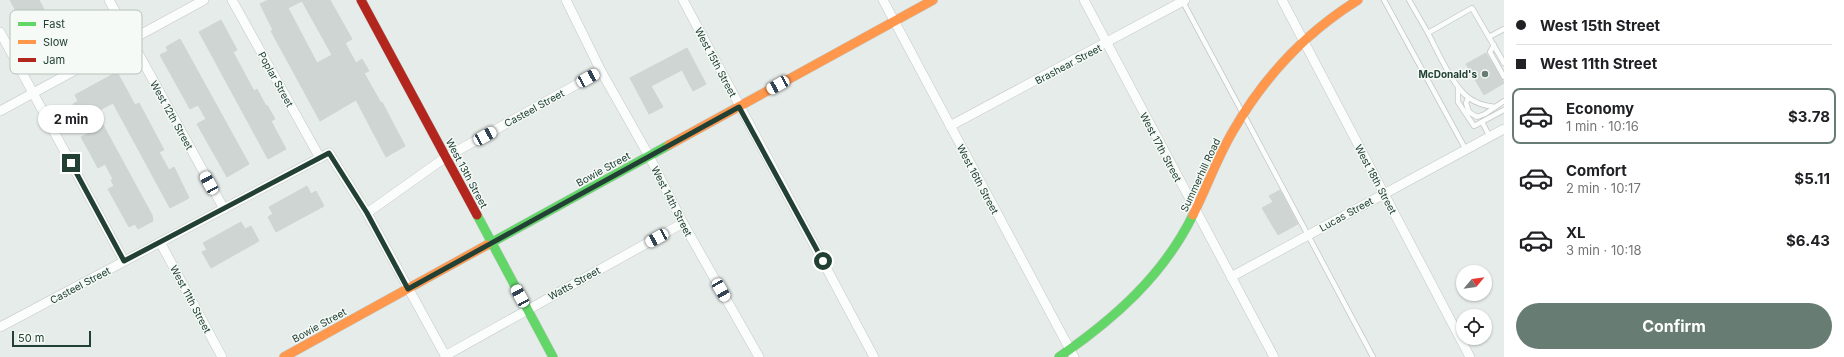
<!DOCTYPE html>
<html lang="en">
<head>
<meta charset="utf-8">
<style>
  :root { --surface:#fff; --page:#f2f2f2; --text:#202124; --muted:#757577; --line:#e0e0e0; --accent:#677d73 }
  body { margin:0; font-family:Inter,sans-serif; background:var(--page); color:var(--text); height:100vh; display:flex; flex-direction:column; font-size:15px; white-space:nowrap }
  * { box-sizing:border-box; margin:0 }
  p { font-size:13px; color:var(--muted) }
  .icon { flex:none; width:22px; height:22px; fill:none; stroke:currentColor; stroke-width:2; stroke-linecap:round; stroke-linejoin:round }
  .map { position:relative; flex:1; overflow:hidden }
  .side { display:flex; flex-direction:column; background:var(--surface); width:340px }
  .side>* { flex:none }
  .hud { display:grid; align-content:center; height:88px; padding:0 12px; background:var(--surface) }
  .needle { width:26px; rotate:61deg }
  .tools { position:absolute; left:1456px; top:265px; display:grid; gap:8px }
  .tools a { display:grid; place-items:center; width:36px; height:36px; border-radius:50%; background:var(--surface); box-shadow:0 1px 3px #0004; font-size:20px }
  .scale { position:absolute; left:12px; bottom:10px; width:79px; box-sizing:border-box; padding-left:4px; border:2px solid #224134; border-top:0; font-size:11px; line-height:14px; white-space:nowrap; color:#224134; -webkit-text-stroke:3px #f5faf7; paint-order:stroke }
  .end { position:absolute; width:18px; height:18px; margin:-9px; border:5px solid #224134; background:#fff; box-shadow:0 0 0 2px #fff }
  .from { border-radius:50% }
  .bubble { position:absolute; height:28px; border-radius:14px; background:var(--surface); box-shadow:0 1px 3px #0004; font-size:13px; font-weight:700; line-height:28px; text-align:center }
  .car { position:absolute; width:12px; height:24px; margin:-12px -6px; border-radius:5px; box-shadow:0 0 3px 1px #0007; background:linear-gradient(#fff 24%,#345 0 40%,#fff 0 76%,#345 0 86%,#fff 0) }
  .hud b { display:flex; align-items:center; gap:14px; height:38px; font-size:15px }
  .hud b+b { border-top:1px solid var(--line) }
  .hud i { width:10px; height:10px; background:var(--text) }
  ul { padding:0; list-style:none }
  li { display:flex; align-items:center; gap:12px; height:56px; margin:0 8px 6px; padding:0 4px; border:2px solid transparent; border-radius:8px }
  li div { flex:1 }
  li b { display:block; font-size:15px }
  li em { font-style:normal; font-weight:700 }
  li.active { border-color:var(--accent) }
  li>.icon { width:36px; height:36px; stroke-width:1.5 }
  .action { display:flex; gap:8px; margin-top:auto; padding:8px 12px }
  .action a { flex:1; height:46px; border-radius:24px; background:var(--accent); color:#fff; font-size:16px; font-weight:700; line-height:46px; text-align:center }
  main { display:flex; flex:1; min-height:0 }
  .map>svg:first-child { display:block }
</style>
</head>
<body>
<main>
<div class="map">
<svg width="1504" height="357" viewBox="0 0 1504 357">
  <rect width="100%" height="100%" fill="#e6ece9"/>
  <g fill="#ced5d2" stroke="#cfd5d2" fill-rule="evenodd">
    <path d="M10,0h29l28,53 -16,9 -19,-35 -6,3z"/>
    <path d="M268,0h62l22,39 -7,4 11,20 6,-4 7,12 -5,2 17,30 1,-1 23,44 -19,11 -30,-57 -36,21 -49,-90 2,-1 -13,-26zM302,1l30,54 -15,8 -29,-55z"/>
    <path d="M221,20l16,30 -4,2 21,39 3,-2 9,17 1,-1 8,14 -4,2 15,28 -18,10 -69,-127z"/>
    <path d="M180,39l69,125 -22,13 -30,-53 9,-5 -8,-14 -8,4 -30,-54 8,-4 -2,-4z"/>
    <path d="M687,48l19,36 -13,7 -11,-21 -31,16 12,21 -14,7 -19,-36z"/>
    <path d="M1486,53l18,30 -20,12 -18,-31z"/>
    <path d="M117,72l18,33 4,-2 25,47 -5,2 10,18 5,-3 15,31 -19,10 -57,-105 -17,9 56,103 1,6 -15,8 -3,-5 -6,3 -21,-38 6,-3 -3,-6 2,-1 -8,-15 -7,4 -8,-15 -9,-16 8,-4 -16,-29 5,-3 -3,-6z"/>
    <path d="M307,186l4,8 5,-3 8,15 -48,26 -8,-15 5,-3 -4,-7z"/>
    <path d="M1280,190l18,34 -20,11 -16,-27 11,-6 -4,-6z"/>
    <path d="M241,222l4,7 6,-3 8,15 -48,27 -9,-16 5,-2 -4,-7z"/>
  </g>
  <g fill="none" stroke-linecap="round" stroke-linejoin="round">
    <defs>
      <g id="lane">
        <path d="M1182,0l59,110"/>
        <path d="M1384,0l82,150"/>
        <path d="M1409,0l19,33 44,-25 32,55"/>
        <path d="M1428,33c9,17 25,54 41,65 8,6 17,8 26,9"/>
        <path d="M1489,37l15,-8"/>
        <path d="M1494,45l-4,7 14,25"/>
        <path d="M1458,88v14l16,24 30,-16"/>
        <path d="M1468,98l-2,5 3,9 8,5 8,-3 19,-13"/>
        <path d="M1245,117l128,240"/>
        <path d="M1482,122l8,15"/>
      </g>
      <g id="street">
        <path d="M109,0l115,209"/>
        <path d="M232,0l88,158"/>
        <path d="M566,0l35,71 48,85 34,67 76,134"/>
        <path d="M683,0l191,357"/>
        <path d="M883,0l191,357"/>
        <path d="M1084,0l190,357"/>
        <path d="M1282,0l188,357"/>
        <path d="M0,32l124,229"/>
        <path d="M0,111l204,-111"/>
        <path d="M950,126l235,-126"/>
        <path d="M367,213l79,-56 155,-86"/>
        <path d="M160,242l62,115"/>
        <path d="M1231,277l273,-148"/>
        <path d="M0,327l329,-174 38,60 79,144"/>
        <path d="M445,356l238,-133"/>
      </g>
      <g id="fast">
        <path d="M477,215l76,142"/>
        <path d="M487,245l182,-100"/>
        <path d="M1059,357c55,-38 104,-81 134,-142"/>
      </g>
      <g id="slow">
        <path d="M669,145l264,-145"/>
        <path d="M1193,215c14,-28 24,-57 40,-84 31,-54 72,-98 125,-131"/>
        <path d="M284,357l203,-112"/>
      </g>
      <path id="jam" d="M361,0l116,215"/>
    </defs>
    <use href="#lane" stroke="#c3c9c6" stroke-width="6"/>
    <use href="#street" stroke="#c3c9c6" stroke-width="10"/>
    <use href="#fast" stroke="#c2cac6" stroke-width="10"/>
    <use href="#slow" stroke="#c2cac6" stroke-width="10"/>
    <use href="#jam" stroke="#c2cac6" stroke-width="10"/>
    <use href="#lane" stroke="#fbfcfc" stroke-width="4.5"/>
    <use href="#street" stroke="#fbfcfc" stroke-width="9"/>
    <use href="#fast" stroke="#63d668" stroke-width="9"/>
    <use href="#slow" stroke="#ff974d" stroke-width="9"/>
    <use href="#jam" stroke="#b3261e" stroke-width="9"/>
  </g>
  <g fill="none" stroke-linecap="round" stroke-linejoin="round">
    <path stroke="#224134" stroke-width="5" d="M71,163l53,98 205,-108 38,60 41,76 331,-182 84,154"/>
  </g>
  <circle fill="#677d73" stroke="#f5faf7" stroke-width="1.5" cx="1485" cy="74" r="4"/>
  <g text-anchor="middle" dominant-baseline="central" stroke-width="3" stroke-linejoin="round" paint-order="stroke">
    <g font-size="10" fill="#224134" stroke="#f5faf7">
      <text transform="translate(716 62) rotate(62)">West 15th Street</text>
      <text transform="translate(1068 64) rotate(-28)">Brashear Street</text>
      <text transform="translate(276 79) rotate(61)">Poplar Street</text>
      <text transform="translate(534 108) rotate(-29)">Casteel Street</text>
      <text transform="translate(172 115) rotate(61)">West 12th Street</text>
      <text transform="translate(1161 147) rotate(62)">West 17th Street</text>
      <text transform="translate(603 169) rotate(-29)">Bowie Street</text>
      <text transform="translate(467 173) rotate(62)">West 13th Street</text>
      <text transform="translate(1200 175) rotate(-65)">Summerhill Road</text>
      <text transform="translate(978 179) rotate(62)">West 16th Street</text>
      <text transform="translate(1376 179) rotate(62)">West 18th Street</text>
      <text transform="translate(672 201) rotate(63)">West 14th Street</text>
      <text transform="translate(1346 214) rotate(-29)">Lucas Street</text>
      <text transform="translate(574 283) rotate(-29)">Watts Street</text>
      <text transform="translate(80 285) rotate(-28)">Casteel Street</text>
      <text transform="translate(191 299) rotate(62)">West 11th Street</text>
      <text transform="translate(319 325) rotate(-29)">Bowie Street</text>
    </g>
    <g font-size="10" font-weight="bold" fill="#224134" stroke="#f5faf7" text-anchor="end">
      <text x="1477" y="74">McDonald's</text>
    </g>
  </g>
  <rect x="10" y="10" width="132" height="64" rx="6" fill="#f5faf7" stroke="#b6c2bc" stroke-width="1"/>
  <rect x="18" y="22" width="18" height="4" fill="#63d668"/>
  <rect x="18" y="40" width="18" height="4" fill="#ff974d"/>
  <rect x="18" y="58" width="18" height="4" fill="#b3261e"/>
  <g font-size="11" fill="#224134">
    <text x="43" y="28">Fast</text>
    <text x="43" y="46">Slow</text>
    <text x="43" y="64">Jam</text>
  </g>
</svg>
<div class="tools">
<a><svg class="needle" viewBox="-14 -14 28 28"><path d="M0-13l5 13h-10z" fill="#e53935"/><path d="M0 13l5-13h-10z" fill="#757577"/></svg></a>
<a><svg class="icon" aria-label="locate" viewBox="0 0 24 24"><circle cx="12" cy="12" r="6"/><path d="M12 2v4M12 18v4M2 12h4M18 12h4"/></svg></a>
</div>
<div class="scale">50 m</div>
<i class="end from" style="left:823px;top:261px"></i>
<i class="end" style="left:71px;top:163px"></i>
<div class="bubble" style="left:38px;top:105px;width:66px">2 min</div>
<i class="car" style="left:588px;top:78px;rotate:61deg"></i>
<i class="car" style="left:778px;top:85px;rotate:241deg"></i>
<i class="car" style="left:485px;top:136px;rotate:61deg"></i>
<i class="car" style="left:209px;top:183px;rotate:331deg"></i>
<i class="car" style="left:657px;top:238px;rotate:241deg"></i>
<i class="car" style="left:721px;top:290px;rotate:150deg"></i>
<i class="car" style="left:520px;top:296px;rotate:331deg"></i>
</div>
<section class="side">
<div class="hud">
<b><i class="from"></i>West 15th Street</b>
<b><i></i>West 11th Street</b>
</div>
<ul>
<li class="active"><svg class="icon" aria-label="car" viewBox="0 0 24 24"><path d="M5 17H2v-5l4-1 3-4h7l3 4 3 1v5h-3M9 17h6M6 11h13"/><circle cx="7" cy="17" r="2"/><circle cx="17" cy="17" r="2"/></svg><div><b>Economy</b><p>1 min · 10:16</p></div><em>$3.78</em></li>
<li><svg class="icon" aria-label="car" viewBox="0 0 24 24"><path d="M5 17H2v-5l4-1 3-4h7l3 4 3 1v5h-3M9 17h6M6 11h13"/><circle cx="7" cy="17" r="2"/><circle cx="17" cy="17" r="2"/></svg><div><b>Comfort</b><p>2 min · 10:17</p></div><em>$5.11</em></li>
<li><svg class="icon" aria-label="car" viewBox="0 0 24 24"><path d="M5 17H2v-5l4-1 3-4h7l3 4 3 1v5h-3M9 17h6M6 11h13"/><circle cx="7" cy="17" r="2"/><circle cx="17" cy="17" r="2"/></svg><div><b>XL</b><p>3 min · 10:18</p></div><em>$6.43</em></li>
</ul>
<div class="action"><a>Confirm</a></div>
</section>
</main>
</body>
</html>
